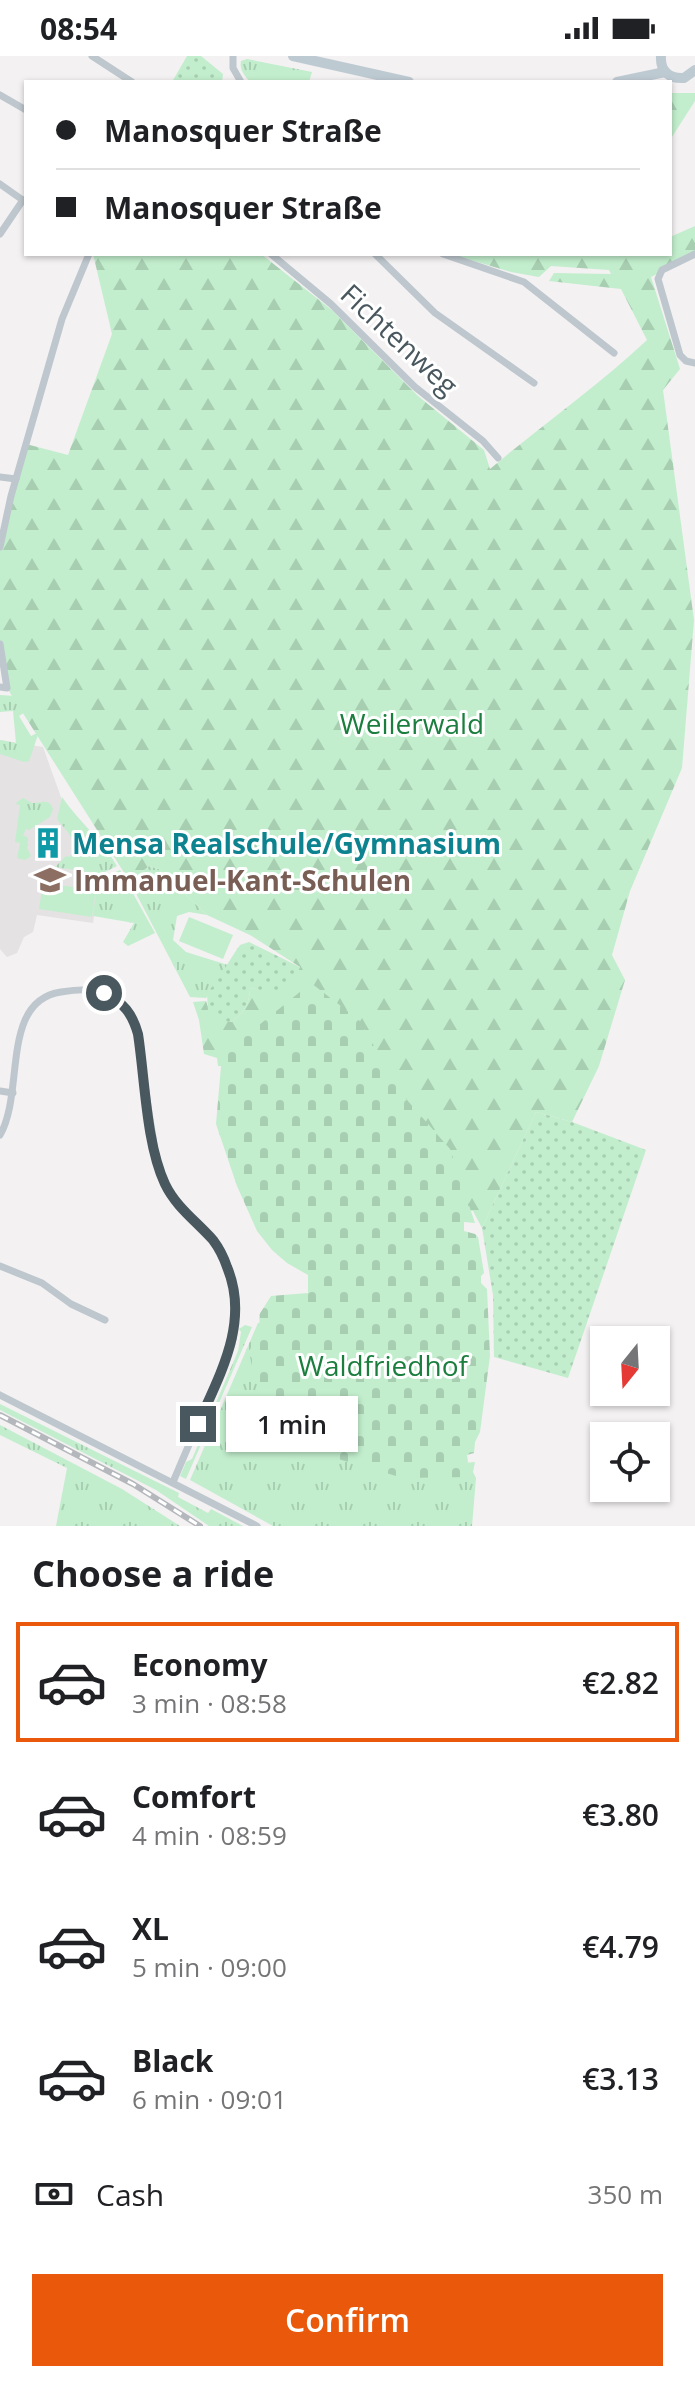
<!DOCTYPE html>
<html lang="en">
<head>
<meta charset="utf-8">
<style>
  :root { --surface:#fff; --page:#f6f6f6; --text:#202124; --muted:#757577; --line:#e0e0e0; --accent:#ea580c }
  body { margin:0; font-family:"Open Sans",sans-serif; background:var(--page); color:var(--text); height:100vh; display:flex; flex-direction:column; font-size:30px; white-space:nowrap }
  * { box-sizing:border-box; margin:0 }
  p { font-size:26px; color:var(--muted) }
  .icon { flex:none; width:44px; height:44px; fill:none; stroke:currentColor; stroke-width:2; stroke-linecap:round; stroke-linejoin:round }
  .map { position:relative; height:1470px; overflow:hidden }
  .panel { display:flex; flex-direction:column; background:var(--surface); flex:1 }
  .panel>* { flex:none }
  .hud { position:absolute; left:24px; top:24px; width:648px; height:176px; border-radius:0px; box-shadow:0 2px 6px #0004; display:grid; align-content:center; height:176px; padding:0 32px; background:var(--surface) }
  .needle { width:52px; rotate:198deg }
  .controls { position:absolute; left:590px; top:1270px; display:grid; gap:16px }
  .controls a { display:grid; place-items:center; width:80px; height:80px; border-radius:0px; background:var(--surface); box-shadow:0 2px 6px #0004; font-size:40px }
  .end { position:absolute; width:36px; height:36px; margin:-18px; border:10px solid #49575e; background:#fff; box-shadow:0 0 0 4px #fff }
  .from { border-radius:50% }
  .bubble { position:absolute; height:56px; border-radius:0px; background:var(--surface); box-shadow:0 2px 6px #0004; font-size:26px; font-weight:600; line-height:56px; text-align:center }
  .hud b { display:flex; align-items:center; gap:28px; height:76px; font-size:30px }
  .hud b+b { border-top:2px solid var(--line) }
  .hud i { width:20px; height:20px; background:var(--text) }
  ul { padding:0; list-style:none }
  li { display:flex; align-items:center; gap:24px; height:120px; margin:0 16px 12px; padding:0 16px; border:4px solid transparent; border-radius:0px }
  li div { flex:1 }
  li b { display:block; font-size:30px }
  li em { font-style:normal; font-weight:600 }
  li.selected { border-color:var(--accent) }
  li>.icon { width:72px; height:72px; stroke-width:1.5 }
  h2 { padding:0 32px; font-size:36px; line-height:96px }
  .pay { display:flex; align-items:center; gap:20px; height:88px; padding:0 32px; font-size:30px }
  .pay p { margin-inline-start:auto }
  .button { display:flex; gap:16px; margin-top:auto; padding:16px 32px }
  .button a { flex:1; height:92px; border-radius:0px; background:var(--accent); color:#fff; font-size:32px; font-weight:600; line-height:92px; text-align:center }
  .status { display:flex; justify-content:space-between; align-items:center; height:56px; padding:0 40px; background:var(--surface); direction:ltr }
  .status svg { height:22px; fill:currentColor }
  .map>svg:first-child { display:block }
</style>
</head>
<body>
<div class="status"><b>08:54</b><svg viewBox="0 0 49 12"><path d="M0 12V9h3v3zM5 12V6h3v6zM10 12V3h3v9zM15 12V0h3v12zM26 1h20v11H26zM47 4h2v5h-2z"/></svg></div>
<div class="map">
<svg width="695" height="1470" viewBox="0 0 695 1470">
  <defs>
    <pattern id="grass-tufts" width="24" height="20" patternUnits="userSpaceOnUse" patternTransform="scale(2)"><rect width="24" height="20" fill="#c2eecd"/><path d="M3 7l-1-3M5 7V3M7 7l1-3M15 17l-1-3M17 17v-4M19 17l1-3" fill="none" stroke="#a8ceb2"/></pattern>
    <pattern id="forest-firs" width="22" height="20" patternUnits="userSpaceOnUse" patternTransform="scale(2)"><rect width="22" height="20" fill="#c2eecd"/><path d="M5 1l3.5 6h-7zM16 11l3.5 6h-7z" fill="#a8ceb2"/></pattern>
    <pattern id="cemetery-stones" width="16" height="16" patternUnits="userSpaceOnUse" patternTransform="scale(2)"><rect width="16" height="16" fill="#c2eecd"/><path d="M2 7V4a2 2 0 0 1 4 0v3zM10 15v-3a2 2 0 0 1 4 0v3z" fill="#a8ceb2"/></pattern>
    <pattern id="park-dots" width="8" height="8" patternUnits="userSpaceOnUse" patternTransform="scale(2)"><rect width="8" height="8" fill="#c2eecd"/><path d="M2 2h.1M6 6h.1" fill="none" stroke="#a8ceb2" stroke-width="1.8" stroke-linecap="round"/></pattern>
  </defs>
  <rect width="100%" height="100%" fill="#f3f1f2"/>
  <path fill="#e4e2e3" d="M0,684l43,7 19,53 42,46 -11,77 -56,-8 -4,17 -9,5 -7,16 -10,4 -7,-8z"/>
  <g fill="url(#grass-tufts)">
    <path d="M247,3l65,13 -3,10h-59c-5,-6 -11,-12 -9,-21z"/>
    <path d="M0,639l15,1 10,16 -6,4 12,20 6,-3 1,2 -9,26 -5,1 -24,-8v-14l16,3 -3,-32 -13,1z"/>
    <path d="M62,741c17,25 40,43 55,69l-16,8 -46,-7 11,-11 4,1c9,-17 -4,-26 -13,-38z"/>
    <path d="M23,742l9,5c9,1 16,-6 21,6l-3,8 -21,13 -3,-1 -3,6 5,3 -1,10 4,8 -6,4 -8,-2 3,-15 -5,-1 5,-37 -4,-1 1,-2z"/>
    <path d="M149,810l10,3 48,46 -18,-3 -12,4 -4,24 13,12 45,14 -25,32 -16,-1 -60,-115z"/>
    <path d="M120,814l35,63 -27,13 -5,-4 11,-19 -41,-7 5,-39h7z"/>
    <path d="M271,1263l183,145 21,-2 -2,10 3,6 -4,48h-199l-83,-46 68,-157z"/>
    <path d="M245,1269l7,2 -66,152 -6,-3 6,-14 6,-3 46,-108 3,-19 -2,-3z"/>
    <path d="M0,1348l179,89 -1,4 30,16 3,-4 32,17h-34l-53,-36 -156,-80z"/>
    <path d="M0,1369l122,64 58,37h-124l11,-58 -67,-33z"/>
  </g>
  <g fill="url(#forest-firs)">
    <path d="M670,37h25v8l-25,39z"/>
    <path d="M695,170v28l-44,23 29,92 -17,21 31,230 -12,148 -52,123 -18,64 13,25 -26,86 -27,56 -36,-10 -54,116 -9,-17 -31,-2 -128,-137 -96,-6 -1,-8 -13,-4 -5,-34 -6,-18 13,-1 3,9 22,12c13,-9 18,-17 19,-33l4,-1 22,8 24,-29 -50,-32 -43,-20 -48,-46 -10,-3 -19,16 -123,-194 -7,-44v-97l26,-103 42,11 44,-121 -19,-80h168l72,57 85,85 66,54 6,19c52,-44 108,-83 157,-129l-26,-51 -72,-8 5,-8 57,1 -2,-4 -58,-4 -12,11 -28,-5 -60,-18h219v-17z"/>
  </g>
  <path fill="url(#cemetery-stones)" d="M311,927l48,37 41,72 50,57 25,74 -11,-1v9l11,3 3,3 6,36 -3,3v7l6,6 3,67 -10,76 -5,10 -1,11 -7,2 3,22 -67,1 -75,-22 -14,-10 -32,-32 -25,-34 -5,-14 -3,-14 11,-26 -1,-11 12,-19 37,-3v-18l-21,-12 -15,-13 -15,-19 -20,-45 -21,-62 6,-69z"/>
  <g fill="url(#park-dots)">
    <path d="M187,0h14l22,18 -1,8h-50z"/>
    <path d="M249,886l51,25 -4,10 -20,20 -22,-9 -4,1c-1,16 -6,24 -19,33l-13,-2 -10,-9 -1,-18c13,-15 21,-31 33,-48z"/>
    <path d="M536,1056l36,10 74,28 -78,228 -74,-21 -1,-62 -11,-67z"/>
  </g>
  <g fill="#c2eecd">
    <path d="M43,827l53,7 -4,27 -53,-8z"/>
    <path d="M189,861l44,18 -10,24 -44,-18z"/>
  </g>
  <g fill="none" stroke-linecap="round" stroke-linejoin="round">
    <g stroke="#bdc7cd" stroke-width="7">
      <path d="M92,0l40,26"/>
      <path d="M233,0v12l8,14"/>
      <path d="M0,39l26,15"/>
      <path d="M0,128l24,17"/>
      <path d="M0,178l23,-34"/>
      <path d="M271,198l60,50 84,83 68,54 15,17"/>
      <path d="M375,198l60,59 99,70"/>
      <path d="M443,198l81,28 90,71"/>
      <path d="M695,198l-33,16 -4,9 22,76 6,6 9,2"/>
      <path d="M0,421l16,2"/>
      <path d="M0,491l11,-51 51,-177 27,-65"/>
      <path d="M0,588l7,44 -7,-1"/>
      <path d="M0,1035l13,2"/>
      <path d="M0,1079c25,-43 0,-134 61,-143 14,-2 29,-4 43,1 20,8 29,22 34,41 5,34 9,69 15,103 1,10 2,20 5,30 9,31 34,49 54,73 24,27 28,70 20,104l-59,138"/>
      <path d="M0,1210l42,17 29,21 34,16"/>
      <path d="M0,1339l257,131"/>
    </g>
    <g stroke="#becad2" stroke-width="10">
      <path d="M293,0l116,26"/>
      <path d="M661,0c-1,15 8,23 23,22l11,-8"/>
      <path d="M617,26l48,-10"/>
    </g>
    <defs>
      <path id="rail" d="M0,1359l133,69 67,42"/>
    </defs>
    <use href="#rail" stroke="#b4b7bb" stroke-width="6"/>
    <use href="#rail" stroke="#fff" stroke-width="3" stroke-dasharray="9" stroke-linecap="butt"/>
  </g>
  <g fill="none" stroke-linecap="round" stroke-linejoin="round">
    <path stroke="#49575e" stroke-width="10" d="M104,937c20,10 28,20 34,41 7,46 8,109 27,150 11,23 31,37 48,56 6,8 11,18 14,27 23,55 -7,107 -29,157"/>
  </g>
  <defs>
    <symbol id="building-bare" viewBox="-9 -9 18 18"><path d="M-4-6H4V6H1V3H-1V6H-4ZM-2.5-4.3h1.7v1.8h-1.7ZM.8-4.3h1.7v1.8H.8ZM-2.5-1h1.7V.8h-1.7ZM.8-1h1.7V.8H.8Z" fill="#0f9aa8" stroke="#fff" stroke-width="2.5" paint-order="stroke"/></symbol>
    <symbol id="school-bare" viewBox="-9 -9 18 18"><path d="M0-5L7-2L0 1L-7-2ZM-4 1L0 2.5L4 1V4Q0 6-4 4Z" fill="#8d6e63" stroke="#fff" stroke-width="2.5" paint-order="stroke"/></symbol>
  </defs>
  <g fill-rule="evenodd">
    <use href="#building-bare" x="26" y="765" width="44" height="44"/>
    <use href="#school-bare" x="28" y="802" width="44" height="44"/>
  </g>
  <g text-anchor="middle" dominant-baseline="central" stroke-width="6" stroke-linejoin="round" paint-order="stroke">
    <g font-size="28" fill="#49575e" stroke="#fff">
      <text transform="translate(400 283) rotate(43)">Fichtenweg</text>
    </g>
    <g font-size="28" fill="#1b7e3e" stroke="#fff">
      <text x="412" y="667">Weilerwald</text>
      <text x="383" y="1309">Waldfriedhof</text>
    </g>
    <g font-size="28" font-weight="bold" fill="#0d838f" stroke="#fff" text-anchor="start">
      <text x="72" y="787">Mensa Realschule/Gymnasium</text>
    </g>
    <g font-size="28" font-weight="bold" fill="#785e54" stroke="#fff" text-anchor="start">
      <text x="74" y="824">Immanuel-Kant-Schulen</text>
    </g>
  </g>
</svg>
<div class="controls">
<a><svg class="needle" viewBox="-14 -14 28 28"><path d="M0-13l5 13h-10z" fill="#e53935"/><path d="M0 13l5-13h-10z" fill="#757577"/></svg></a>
<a><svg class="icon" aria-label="locate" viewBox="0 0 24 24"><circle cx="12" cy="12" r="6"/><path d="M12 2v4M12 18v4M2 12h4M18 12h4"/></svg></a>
</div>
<i class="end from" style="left:104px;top:937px"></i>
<i class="end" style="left:198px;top:1368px"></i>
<div class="bubble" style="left:226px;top:1340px;width:132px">1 min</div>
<div class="hud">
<b><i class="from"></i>Manosquer Straße</b>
<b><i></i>Manosquer Straße</b>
</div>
</div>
<section class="panel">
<h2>Choose a ride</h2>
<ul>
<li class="selected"><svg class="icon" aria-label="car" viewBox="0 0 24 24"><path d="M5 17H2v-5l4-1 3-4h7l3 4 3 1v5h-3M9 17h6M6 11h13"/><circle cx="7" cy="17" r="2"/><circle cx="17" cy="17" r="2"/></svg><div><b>Economy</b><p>3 min · 08:58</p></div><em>€2.82</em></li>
<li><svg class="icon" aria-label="car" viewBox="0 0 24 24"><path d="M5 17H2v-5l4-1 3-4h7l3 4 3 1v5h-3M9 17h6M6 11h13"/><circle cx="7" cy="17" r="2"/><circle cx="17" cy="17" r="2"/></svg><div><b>Comfort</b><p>4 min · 08:59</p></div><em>€3.80</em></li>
<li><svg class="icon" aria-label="car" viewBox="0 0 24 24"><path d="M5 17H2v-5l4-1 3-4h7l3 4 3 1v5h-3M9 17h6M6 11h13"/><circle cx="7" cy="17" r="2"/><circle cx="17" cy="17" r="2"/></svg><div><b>XL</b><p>5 min · 09:00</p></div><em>€4.79</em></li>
<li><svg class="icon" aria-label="car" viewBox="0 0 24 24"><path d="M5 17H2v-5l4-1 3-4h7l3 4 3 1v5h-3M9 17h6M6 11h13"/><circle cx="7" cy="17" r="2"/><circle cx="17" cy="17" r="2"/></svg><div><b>Black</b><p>6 min · 09:01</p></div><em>€3.13</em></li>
</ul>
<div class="pay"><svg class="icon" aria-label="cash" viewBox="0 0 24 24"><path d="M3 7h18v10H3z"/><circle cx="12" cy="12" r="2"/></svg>Cash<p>350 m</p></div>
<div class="button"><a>Confirm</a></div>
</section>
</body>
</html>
